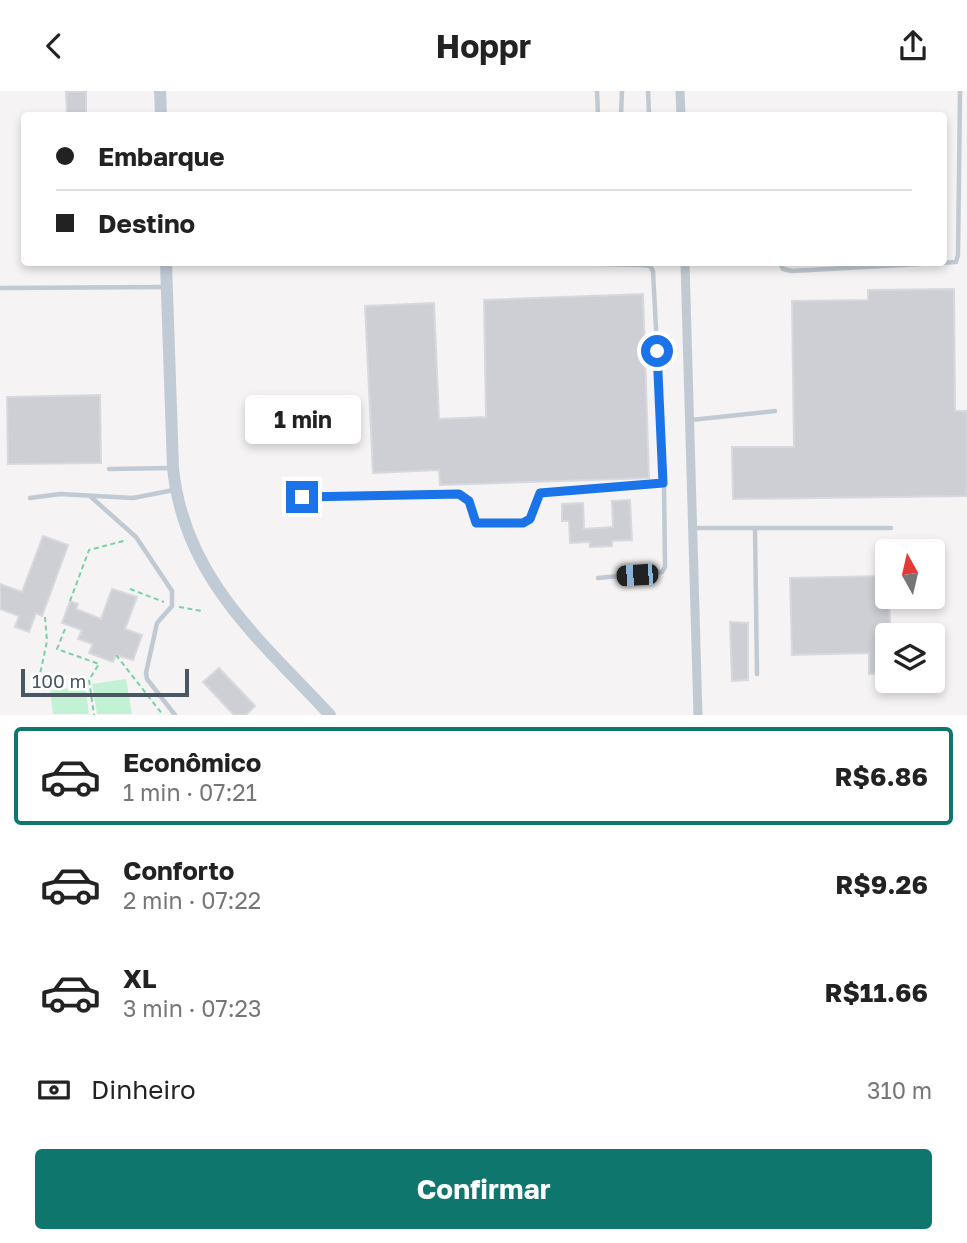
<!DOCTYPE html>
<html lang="pt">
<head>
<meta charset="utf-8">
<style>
  :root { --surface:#fff; --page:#f6f6f6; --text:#222; --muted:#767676; --line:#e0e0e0; --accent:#0f766e }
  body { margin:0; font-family:"Golos Text",sans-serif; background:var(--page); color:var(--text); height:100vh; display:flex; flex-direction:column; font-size:26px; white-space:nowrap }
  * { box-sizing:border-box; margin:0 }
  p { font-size:23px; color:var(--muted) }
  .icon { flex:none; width:38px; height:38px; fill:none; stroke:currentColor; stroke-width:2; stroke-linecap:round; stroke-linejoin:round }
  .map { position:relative; height:624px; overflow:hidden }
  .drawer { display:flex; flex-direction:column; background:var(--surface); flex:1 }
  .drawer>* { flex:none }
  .top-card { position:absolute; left:21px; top:21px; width:926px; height:154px; border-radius:7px; box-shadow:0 4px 10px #0003; display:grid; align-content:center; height:154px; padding:0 35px; background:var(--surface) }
  .needle { width:46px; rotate:352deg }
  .buttons { position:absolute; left:875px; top:448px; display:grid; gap:14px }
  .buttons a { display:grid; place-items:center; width:70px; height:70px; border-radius:7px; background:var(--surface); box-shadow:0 4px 10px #0003; font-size:35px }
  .scale { position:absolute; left:21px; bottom:18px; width:168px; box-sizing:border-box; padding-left:7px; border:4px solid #4a5661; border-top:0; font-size:19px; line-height:24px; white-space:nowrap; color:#4a5661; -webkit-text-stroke:5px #fff; paint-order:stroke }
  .end { position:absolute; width:32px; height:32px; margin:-16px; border:9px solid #1a73e8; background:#fff; box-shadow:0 0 0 4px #fff }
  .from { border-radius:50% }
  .bubble { position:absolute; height:49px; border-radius:7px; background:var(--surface); box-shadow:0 4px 10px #0003; font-size:23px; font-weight:700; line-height:49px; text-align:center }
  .car { position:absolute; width:21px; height:42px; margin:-21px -10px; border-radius:9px; box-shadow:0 0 5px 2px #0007; background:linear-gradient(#222 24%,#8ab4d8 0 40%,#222 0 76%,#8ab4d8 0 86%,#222 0) }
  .top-card b { display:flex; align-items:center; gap:24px; height:66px; font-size:26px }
  .top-card b+b { border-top:2px solid var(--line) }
  .top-card i { width:18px; height:18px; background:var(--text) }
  ul { padding:12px 0 0; list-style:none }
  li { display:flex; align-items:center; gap:21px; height:98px; margin:0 14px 10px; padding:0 21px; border:4px solid transparent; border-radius:7px }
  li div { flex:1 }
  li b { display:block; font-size:26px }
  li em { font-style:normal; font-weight:700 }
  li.selected { border-color:var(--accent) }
  li>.icon { width:63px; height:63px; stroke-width:1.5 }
  .pay { display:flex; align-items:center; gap:18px; height:77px; padding:0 35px; font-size:26px }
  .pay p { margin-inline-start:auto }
  .primary-button { display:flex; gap:14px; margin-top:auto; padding:14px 35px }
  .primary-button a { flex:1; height:80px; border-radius:7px; background:var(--accent); color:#fff; font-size:28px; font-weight:700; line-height:80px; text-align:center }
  header { display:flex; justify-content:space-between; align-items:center; height:91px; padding:0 35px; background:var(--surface); font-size:32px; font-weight:700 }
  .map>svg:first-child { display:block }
</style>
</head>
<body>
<header><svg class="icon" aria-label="back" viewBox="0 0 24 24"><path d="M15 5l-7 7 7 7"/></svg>Hoppr<svg class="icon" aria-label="share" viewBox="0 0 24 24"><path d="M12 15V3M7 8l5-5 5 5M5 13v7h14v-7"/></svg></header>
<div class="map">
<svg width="967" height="624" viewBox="0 0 967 624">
  <rect width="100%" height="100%" fill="#f5f3f3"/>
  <g fill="#c3f1d5">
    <path d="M126,588l6,35h-35l-5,-30z"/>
    <path d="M85,595l4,28h-36l-3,-23z"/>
  </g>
  <g fill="#cdcfd5" stroke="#d7d9de" stroke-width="2">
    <path d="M86,0v24h-19l-1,-23z"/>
    <path d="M954,198l1,122h12v85l-234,3 -1,-52h62l-2,-146 76,-1v-10z"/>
    <path d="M643,203l6,184 -209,7 -1,-15 -66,3 -8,-167 69,-3 5,116 47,-2 -2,-117z"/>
    <path d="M100,304l1,68 -93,1 -1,-67z"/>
    <path d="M630,409l2,40 -20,1v5l-22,1v-5l-20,1 -1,-22h-7v-17l21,-1 1,26 29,-2 -1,-26z"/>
    <path d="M43,445l25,9 -26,71 -6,-3 -7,19 -14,-5 4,-11 -19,-7v-25l22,8z"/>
    <path d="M887,485l4,59h-4v38l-18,1v-21l-77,2 -2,-77z"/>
    <path d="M112,498l25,8 -12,32 17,6 -9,25 -17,-5 -3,7 -24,-9 4,-9 -15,-5 4,-9 -20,-7 8,-22 8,3 -2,5 25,10z"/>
    <path d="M730,531l18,1v57l-16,1z"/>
    <path d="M219,577l36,38 -9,9h-12l-31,-33z"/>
  </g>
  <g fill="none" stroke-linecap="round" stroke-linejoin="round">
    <g stroke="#7ad0a6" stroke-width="2" stroke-dasharray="5 3.5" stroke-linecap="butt">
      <path d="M130,498l34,13"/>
      <path d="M70,510l19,-51 38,-10"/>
      <path d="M179,516l23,4"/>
      <path d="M45,526l2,24 -8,38 48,1"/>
      <path d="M65,538l-8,20 42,15 -10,16 5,35"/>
      <path d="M116,564l47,60"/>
    </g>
    <g stroke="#c1cad2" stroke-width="4.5">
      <path d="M597,0l1,24"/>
      <path d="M648,0l1,24"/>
      <path d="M621,24l1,-24"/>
      <path d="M780,172l3,6 9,2 164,-9 2,-7 2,-164"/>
      <path d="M0,197l164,-1"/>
      <path d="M691,329l84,-9"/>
      <path d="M109,378l63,-1"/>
      <path d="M91,406l45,40 36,54v15l-15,17 -11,50 1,6 28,36"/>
      <path d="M302,406l157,-3 10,7 7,22h47l7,-4 10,-26 124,-10 -11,-212 -3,-5 -7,-1 -85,-2"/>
      <path d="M30,407l30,-4 73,4 41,-8"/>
      <path d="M694,437h197"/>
      <path d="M755,437l2,146"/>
      <path d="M598,487l64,-6 3,-5 -1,-84"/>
    </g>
    <g stroke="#c1cad2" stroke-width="9">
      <path d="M680,0l1,24"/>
      <path d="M685,172l13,452"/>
    </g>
    <g stroke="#c1cbd6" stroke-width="12">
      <path d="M160,0l1,24"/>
      <path d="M166,172l7,205c11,109 86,171 157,247"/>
    </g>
  </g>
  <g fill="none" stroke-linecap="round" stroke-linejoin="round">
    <path stroke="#1a73e8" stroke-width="9" d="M302,406l157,-3 10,7 7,22h47l7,-4 10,-26 123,-10 -6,-132"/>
  </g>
</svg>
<div class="buttons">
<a><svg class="needle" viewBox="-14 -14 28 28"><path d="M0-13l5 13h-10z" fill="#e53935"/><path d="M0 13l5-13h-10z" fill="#767676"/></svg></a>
<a><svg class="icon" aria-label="layers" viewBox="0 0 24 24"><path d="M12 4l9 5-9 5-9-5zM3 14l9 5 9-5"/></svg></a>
</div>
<div class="scale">100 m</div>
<i class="end from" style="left:657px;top:260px"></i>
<i class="end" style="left:302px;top:406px"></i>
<div class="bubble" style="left:245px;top:304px;width:116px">1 min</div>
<i class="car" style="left:637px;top:484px;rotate:266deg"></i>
<div class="top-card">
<b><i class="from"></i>Embarque</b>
<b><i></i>Destino</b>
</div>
</div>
<section class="drawer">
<ul>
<li class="selected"><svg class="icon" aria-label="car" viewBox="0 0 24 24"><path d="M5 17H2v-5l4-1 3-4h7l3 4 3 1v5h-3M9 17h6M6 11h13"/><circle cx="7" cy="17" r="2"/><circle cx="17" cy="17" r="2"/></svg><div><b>Econômico</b><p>1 min · 07:21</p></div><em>R$6.86</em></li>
<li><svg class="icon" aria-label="car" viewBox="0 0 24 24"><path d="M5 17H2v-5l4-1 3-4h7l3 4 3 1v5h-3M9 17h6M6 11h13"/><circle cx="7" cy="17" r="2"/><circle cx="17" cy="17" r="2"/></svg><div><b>Conforto</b><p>2 min · 07:22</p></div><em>R$9.26</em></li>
<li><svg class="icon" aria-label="car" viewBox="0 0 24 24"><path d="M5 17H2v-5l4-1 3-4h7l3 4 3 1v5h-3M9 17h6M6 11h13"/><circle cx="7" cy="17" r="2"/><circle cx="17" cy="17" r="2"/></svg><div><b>XL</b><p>3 min · 07:23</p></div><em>R$11.66</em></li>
</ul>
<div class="pay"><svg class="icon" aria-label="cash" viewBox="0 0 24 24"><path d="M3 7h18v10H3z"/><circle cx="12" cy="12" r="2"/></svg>Dinheiro<p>310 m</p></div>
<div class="primary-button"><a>Confirmar</a></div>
</section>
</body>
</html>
